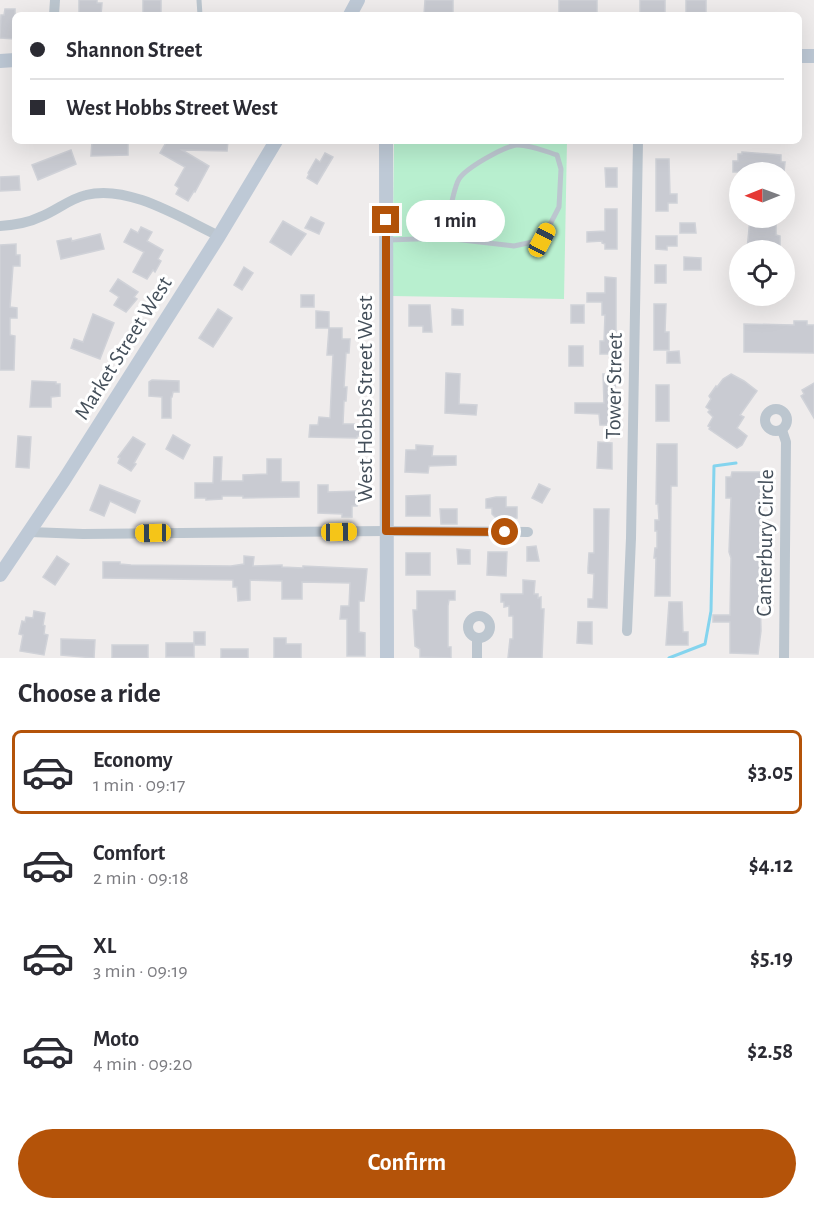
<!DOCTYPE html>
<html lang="en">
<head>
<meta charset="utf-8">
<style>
  :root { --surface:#fff; --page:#f7f7f7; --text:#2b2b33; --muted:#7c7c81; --line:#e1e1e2; --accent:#b45309 }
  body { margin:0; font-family:"Alegreya Sans",sans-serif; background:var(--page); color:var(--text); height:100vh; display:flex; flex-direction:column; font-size:22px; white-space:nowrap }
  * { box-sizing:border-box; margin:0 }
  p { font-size:20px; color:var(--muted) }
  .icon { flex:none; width:33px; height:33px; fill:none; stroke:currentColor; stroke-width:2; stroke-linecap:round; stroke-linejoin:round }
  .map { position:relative; height:658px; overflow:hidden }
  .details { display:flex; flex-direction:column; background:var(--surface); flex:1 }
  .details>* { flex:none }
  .top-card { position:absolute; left:12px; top:12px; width:790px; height:132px; border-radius:9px; box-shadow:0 6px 24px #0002; display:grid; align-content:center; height:132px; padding:0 18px; background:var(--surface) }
  .needle { width:39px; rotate:269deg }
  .buttons { position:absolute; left:729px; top:162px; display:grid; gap:12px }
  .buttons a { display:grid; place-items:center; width:66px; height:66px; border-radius:50%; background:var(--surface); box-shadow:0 6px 24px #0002; font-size:30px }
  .end { position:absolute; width:27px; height:27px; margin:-14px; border:8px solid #b45309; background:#fff; box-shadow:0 0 0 3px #fff }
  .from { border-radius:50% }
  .bubble { position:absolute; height:42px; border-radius:21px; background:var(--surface); box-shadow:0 6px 24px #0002; font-size:20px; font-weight:700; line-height:42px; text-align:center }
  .car { position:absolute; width:18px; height:36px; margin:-18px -9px; border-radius:8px; box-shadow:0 0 4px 2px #0007; background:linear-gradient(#f5c518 24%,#345 0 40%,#f5c518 0 76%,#345 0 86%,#f5c518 0) }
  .top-card b { display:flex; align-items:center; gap:21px; height:57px; font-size:22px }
  .top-card b+b { border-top:2px solid var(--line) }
  .top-card i { width:15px; height:15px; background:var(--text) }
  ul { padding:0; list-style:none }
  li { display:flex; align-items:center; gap:18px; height:84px; margin:0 12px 9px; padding:0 6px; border:3px solid transparent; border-radius:9px }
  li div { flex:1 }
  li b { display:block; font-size:22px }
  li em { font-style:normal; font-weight:700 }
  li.current { border-color:var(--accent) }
  li>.icon { width:54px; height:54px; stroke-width:1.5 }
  h2 { padding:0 18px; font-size:27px; line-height:72px }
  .cta { display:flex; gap:12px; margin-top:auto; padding:12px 18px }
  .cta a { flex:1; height:69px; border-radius:36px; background:var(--accent); color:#fff; font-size:24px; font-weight:700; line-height:69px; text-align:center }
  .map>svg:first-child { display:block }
</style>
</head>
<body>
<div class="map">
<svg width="814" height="658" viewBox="0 0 814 658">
  <rect width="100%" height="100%" fill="#efecec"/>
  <path fill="#b8efcf" d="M394,141h173l-3,158 -172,-3z"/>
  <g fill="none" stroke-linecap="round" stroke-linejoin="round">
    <path stroke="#84d4ee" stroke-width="3" d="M669,658l36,-14 6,-33 3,-145 22,-3"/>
  </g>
  <g fill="#c9cbd2" stroke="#d0d2d8" stroke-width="1.5">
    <path d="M79,0h18v3h5l-1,12h-22z"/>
    <rect x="143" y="0" width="18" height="15"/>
    <path d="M425,0h28v15h-29z"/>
    <path d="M559,0h38v14l-36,1v-2h-2z"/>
    <rect x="640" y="0" width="25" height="15"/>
    <rect x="686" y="0" width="20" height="15"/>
    <path d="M5,9h10v30l-15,-1 1,-23h3z"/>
    <path d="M92,141h36v14l-37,1z"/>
    <path d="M167,141h61l-1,10 -45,-1 27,16 -14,26 -1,-1 -6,10 -12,-7 3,-6 -4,-3 10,-18 -25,-14z"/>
    <path d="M71,150l5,14 -38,16 -6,-15z"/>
    <path d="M742,152l39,3v7h4l-1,10h-51v-11h5v-7h4z"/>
    <path d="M325,153l8,4 -16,27 -10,-6 2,-4 -1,-1 8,-14 4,3z"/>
    <path d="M656,159h13l1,35h7v9h-9v8h-12z"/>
    <path d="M605,168h12v19h-11z"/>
    <path d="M19,176l1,14 -20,1v-14z"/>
    <path d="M605,209h12v40h-12v-5l-3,-1v-2l-15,1v-10l18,-1z"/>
    <path d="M311,217l13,6 -5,11 -14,-6z"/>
    <path d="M750,218h26v17l4,1v13l-33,1z"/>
    <path d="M283,221l23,13 -15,21 -21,-13z"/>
    <path d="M680,223h15l1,10h-16z"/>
    <path d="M141,227l11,5 -5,9 16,9 -5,9 3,2 -6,11 -2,-2 -6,9 -14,-7 11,-20 -20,-10 7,-13 7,4z"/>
    <path d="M100,234l4,15 -43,10 -4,-18 14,-3 1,3z"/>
    <path d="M656,236h21v10h-10v4l-11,-1z"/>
    <path d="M16,244v11h4v11h-7l-3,41 7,1v10h-7v17l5,1 -1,34h-14v-125z"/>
    <path d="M684,257l17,1v12h-17z"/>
    <rect x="655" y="265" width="11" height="18"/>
    <path d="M244,267l9,6 -11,17 -8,-5z"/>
    <path d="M605,277l11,1v76h-16v-13h4l1,-26h-3v-13h-15v-9h18z"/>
    <path d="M118,279l20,13 -4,5 3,2 -11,13 -12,-7 5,-8 -9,-6z"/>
    <rect x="301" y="295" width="13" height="12"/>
    <path d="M654,304h12l-1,28h4v18h-15z"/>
    <path d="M409,305h21l2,27h-9v-6h-14z"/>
    <rect x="571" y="305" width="13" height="18"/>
    <path d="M218,309l14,9 -19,29 -14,-9z"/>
    <path d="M452,309l11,1v15h-11z"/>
    <path d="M316,311l13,1v16h13v11h8l-1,14h-3l-2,34h3l-1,14h-2l-1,23h15v3h2v9h-3v2l-48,-1 1,-12h8l1,-8 11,1 3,-63h-6l2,-27h-13z"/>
    <path d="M93,314l21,9 -14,36 -29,-11 3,-9 9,3z"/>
    <path d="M794,321h13v4h7v28l-70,-1v-28l50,1z"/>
    <rect x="569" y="346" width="14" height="20"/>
    <path d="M679,351l1,12h-13v-11z"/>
    <path d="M446,373l14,1 -1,30 18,1 -1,10 -31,-2z"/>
    <path d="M603,374h12l1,34 -3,17h-13l-1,-11 -24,-1v-10h29z"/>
    <path d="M731,374l13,7 13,10 -17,24 4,2 -7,11 10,8 -5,9 -5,3 -28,-19 1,-2 -2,-1 5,-9 -5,-5 2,-2 -4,-3 5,-8 -2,-3 7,-10 1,1 6,-8z"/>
    <path d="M152,380l27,1v11h-6l-1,5h-1v21h-9v-21l-13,-1v-14z"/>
    <path d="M32,381l24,1v2h4v12l-9,1v10h-21z"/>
    <path d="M814,383v35l-13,-22 3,-2 -2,-4z"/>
    <rect x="656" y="385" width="13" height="36"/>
    <path d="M173,435l17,10 -7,14 -17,-10z"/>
    <path d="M18,436l13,1 -2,31 -13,-1z"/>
    <path d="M133,437l12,7 -11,19 2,1 -5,7 -13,-8 2,-5 -2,-1z"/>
    <path d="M598,442l14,1v26l-15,-1z"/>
    <path d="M657,444h20v42h-6l-1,110h-15l1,-38h-2l1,-10h2v-17h-2v-11h4l-1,-16h-2z"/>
    <path d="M416,445l17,1 -1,10h24v9l-27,1 -1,7 -23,-1 1,-22h10z"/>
    <path d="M214,457h8l-1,24h22v-6l24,-1v-15h14v23h18v15l-56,1v-2h-21v3l-16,1v-2h-11v-15h18z"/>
    <path d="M732,472h29l-1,43h3l1,42h-2l-2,24h2l1,11h-3l1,39 -3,23 -28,-1v-31h-17v-7h17l1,-57 -2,-6 2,-54h-5v-21h5z"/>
    <path d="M539,484l11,5 -8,14 -10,-5z"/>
    <path d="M100,485l40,16 -5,12 -25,-12 -6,15 -14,-6z"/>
    <path d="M318,485h10v7l31,-1 2,12h-4v3h-5v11h-10v-3l-24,-1z"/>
    <path d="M430,495v21h-24v-20z"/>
    <path d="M496,497h10v10h11v11h-21l-4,-4v-6h-6v-9z"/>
    <path d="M440,509h17v15h-16z"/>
    <path d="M594,509h15l-2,99 -19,-1v-8h5l1,-25 -6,-1v-5l1,-15h5z"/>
    <path d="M536,546l3,15h-12v-14z"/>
    <path d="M457,549l13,1v14h-12z"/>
    <path d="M488,552h19l-1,24 -19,-1z"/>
    <rect x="406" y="553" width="24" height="22"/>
    <path d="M57,556l12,8 -14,21 -12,-8z"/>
    <path d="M244,556l10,1 -1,9 29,-1v2l21,1v-2l64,3 -3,32h-5v31l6,1v23h-18v-37h-7l1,-13h8l1,-23 -48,-1v17h-20v-18l-32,-1v20l-12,1 -1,-14h-4v-7l-130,-2v-16h17v2l11,1 100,1 13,-2z"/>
    <path d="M523,580l12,1 -1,13h4v4l3,-1v12h3l-2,49h-34l2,-19h3v-23h-4v-10l-5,1v-5h-3v-8h22z"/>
    <path d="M417,591h38v9h-6l-1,6v41h3v11l-31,-1v-8l-5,-3 -2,-36h4z"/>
    <path d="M669,602h13l1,30h5v13h-22z"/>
    <path d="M34,611l11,2 -2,12 2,1 -1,8 4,1 -4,20 -24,-4 3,-16 -4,-1 3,-13 3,1 1,-5 7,1z"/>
    <path d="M578,622h14v22l-15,-1z"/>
    <rect x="194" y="632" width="11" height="13"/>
    <path d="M274,638h12v6h15v14h-27z"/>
    <path d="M61,639l34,1 -1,18 -33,-3z"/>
    <rect x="166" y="643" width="28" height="14"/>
    <rect x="112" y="645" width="36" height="13"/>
    <rect x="221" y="649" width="27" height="9"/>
  </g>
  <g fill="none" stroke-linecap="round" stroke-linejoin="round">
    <g stroke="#bcc6cf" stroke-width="5">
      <path d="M199,0l1,15"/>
      <path d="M388,240l57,-2 69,8 28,-6 17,-33 2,-38 -4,-14c-13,-4 -28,-11 -41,-10 -13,2 -50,23 -57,34 -7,12 -11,45 -14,59"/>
    </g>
    <g stroke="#bcc6cf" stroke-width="10">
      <path d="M54,15l1,-15"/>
      <path d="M0,226c14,-1 28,-3 40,-9 16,-6 29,-18 46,-22 42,-11 95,23 133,41"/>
      <circle cx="776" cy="420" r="11"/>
      <path d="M782,430l4,12 -2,216"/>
      <path d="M30,532l53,2 302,-3 143,1"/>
      <circle cx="479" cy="627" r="11"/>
      <path d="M627,631l4,-93 7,-397"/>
      <path d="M477,638v20"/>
    </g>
    <g stroke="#bec9d6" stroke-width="14">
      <path d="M350,15l8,-15"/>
      <path d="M800,56h14"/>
      <path d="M0,61l15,-1"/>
      <path d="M386,141l1,517"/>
      <path d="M0,575l64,-95 155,-244 57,-95"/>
    </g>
  </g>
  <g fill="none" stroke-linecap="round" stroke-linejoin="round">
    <path stroke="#b45309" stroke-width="8" d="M386,220v311l119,1"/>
  </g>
  <g text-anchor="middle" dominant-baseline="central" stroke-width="6" stroke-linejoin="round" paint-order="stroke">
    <g font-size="22" fill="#444f5a" stroke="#fff">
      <text transform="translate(123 348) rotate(-58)">Market Street West</text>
      <text transform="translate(614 386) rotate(-89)">Tower Street</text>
      <text transform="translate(365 399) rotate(-90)">West Hobbs Street West</text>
      <text transform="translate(765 543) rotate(-89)">Canterbury Circle</text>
    </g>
  </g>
</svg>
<div class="buttons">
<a><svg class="needle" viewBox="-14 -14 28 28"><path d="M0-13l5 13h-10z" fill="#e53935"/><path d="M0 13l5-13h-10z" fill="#7c7c81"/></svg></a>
<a><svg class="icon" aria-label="locate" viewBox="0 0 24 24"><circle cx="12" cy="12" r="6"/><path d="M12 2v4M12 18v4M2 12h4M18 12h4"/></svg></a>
</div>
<i class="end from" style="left:505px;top:532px"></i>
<i class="end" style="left:386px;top:220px"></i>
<div class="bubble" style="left:406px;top:200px;width:99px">1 min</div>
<i class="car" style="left:542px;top:240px;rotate:28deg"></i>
<i class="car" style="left:339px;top:532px;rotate:89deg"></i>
<i class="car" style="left:153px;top:533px;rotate:269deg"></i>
<div class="top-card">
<b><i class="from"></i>Shannon Street</b>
<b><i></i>West Hobbs Street West</b>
</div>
</div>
<section class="details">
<h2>Choose a ride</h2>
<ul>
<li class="current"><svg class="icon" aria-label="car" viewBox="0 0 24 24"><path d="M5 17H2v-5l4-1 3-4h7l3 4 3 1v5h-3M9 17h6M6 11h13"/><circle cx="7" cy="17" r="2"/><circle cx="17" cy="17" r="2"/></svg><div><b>Economy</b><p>1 min · 09:17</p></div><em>$3.05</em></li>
<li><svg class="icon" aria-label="car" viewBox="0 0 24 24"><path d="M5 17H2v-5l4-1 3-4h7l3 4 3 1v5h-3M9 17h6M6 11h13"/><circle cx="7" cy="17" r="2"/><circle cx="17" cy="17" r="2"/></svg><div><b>Comfort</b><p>2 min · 09:18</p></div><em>$4.12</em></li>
<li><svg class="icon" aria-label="car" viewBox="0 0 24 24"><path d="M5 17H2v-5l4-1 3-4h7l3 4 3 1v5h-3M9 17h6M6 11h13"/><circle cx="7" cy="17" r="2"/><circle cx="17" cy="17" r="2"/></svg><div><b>XL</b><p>3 min · 09:19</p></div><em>$5.19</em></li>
<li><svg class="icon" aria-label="car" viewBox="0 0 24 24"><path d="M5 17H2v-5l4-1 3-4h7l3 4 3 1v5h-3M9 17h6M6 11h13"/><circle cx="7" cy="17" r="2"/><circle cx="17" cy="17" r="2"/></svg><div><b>Moto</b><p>4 min · 09:20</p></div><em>$2.58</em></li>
</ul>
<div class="cta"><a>Confirm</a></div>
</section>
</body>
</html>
